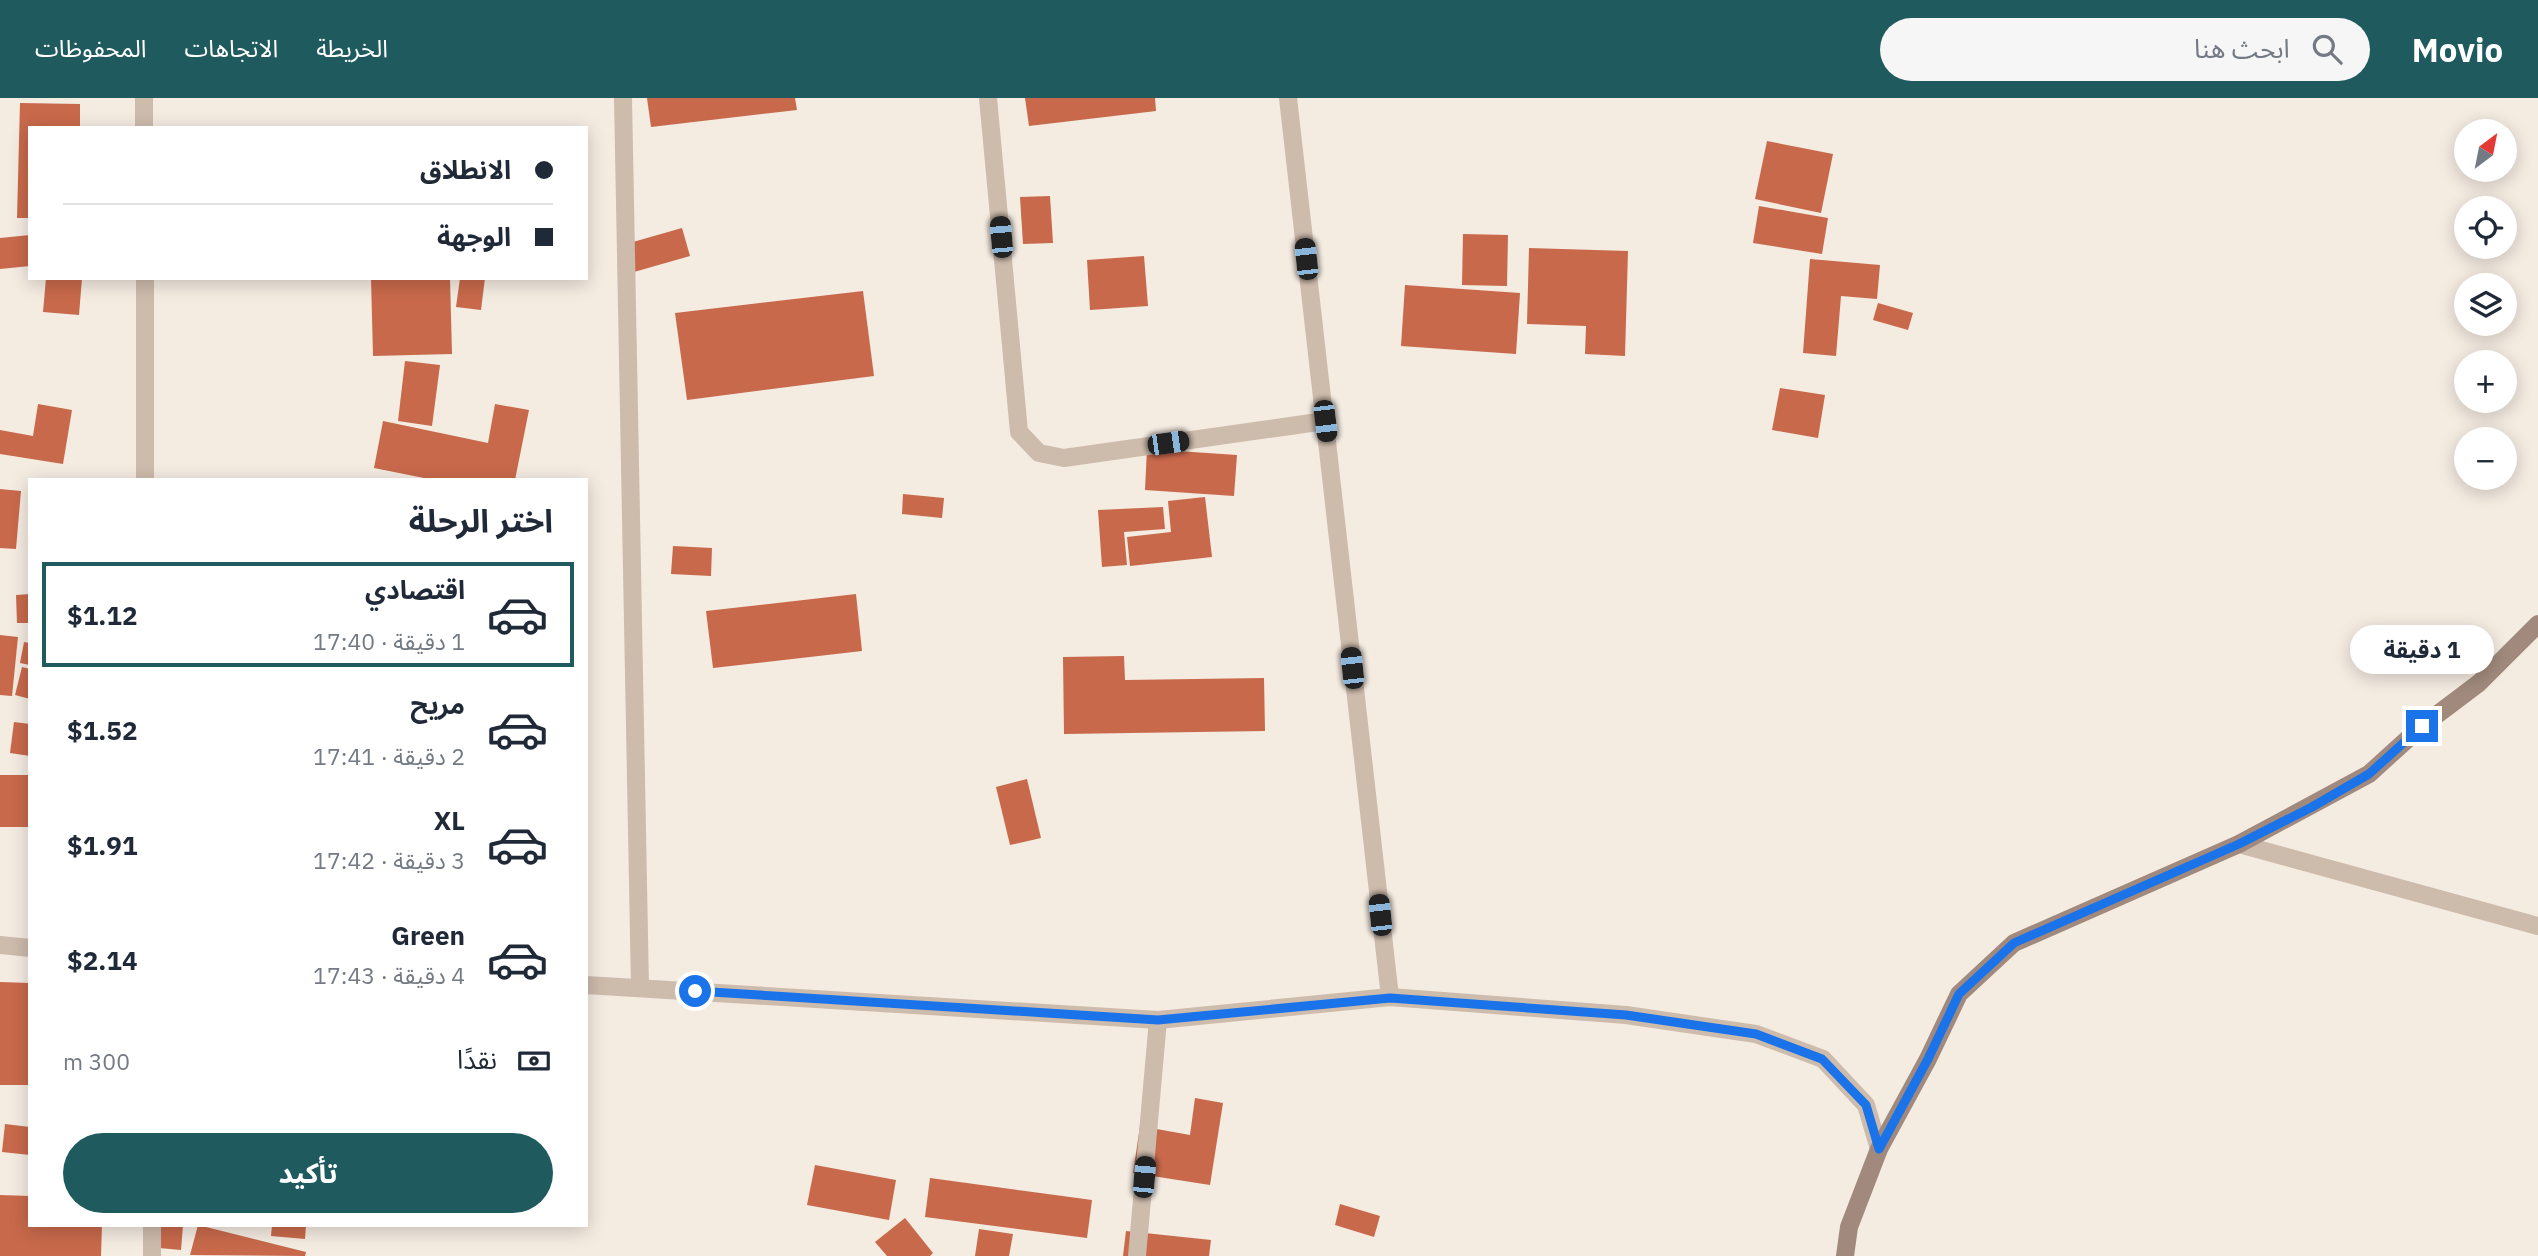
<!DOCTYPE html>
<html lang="ar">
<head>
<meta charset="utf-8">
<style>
  :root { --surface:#fff; --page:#f6f6f7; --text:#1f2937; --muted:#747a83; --line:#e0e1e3; --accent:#1f5a5e }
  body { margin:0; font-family:"IBM Plex Sans","Noto Sans Arabic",sans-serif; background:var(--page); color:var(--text); direction:rtl; height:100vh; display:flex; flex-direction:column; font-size:26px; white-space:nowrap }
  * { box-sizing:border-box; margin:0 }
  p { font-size:23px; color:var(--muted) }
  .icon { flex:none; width:38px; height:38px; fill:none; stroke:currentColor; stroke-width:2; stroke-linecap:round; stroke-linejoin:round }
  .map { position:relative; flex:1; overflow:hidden; direction:ltr }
  .drawer { position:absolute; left:28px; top:380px; width:560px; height:749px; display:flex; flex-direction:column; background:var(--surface); border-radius:0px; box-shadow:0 4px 18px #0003; direction:rtl }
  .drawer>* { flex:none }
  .banner { position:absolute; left:28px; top:28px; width:560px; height:154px; border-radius:0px; box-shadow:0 4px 18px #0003; direction:rtl; display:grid; align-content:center; height:154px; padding:0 35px; background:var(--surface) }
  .needle { width:46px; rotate:32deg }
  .fabs { position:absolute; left:2454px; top:21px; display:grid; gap:14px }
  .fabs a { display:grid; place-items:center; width:63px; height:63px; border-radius:50%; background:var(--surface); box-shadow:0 4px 18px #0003; font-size:35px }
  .end { position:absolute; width:32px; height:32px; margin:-16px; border:9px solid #1a73e8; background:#fff; box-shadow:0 0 0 4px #fff }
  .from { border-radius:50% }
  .bubble { position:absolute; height:49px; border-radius:24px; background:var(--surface); box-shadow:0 4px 18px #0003; font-size:23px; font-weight:700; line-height:49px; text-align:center; direction:rtl }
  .car { position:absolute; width:21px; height:42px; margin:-21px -10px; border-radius:9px; box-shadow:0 0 5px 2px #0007; background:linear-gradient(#222 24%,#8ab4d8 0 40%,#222 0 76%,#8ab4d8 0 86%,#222 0) }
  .banner b { display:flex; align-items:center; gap:24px; height:66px; font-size:26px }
  .banner b+b { border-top:2px solid var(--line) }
  .banner i { width:18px; height:18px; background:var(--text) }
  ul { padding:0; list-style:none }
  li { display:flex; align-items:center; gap:21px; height:105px; margin:0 14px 10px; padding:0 21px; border:4px solid transparent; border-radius:0px }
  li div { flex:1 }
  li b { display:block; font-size:26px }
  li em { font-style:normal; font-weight:700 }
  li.selected { border-color:var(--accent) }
  li>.icon { width:63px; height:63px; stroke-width:1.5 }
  h2 { padding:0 35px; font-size:32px; line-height:84px }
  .pay { display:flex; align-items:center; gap:18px; height:77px; padding:0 35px; font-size:26px }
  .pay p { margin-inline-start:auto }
  .button { display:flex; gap:14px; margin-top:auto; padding:14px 35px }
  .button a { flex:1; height:80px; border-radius:42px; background:var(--accent); color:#fff; font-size:28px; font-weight:700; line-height:80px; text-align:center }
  header { display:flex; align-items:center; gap:42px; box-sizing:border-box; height:98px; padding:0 35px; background:var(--accent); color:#fff }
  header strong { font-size:33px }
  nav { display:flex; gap:38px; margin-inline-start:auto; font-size:24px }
  .search { width:490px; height:63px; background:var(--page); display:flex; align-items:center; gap:18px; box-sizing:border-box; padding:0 24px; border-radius:38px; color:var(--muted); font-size:26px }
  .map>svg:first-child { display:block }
</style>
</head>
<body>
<header>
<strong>Movio</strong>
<div class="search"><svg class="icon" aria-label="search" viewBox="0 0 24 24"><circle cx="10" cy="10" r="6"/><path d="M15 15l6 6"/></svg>ابحث هنا</div>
<nav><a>الخريطة</a><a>الاتجاهات</a><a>المحفوظات</a></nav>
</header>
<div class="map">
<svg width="2538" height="1158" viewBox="0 0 2538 1158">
  <rect width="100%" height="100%" fill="#f4ebe1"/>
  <g fill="#c8694b">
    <path d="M647,0h148l2,12 -146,17z"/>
    <path d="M1025,0h130l1,13 -127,15z"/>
    <path d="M20,5l60,1v24h-50v90h-13z"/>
    <path d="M1767,43l66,13 -12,59 -66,-14z"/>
    <path d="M1050,98l3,47 -30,1 -3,-47z"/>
    <path d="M1759,108l69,12 -6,36 -69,-11z"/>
    <path d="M682,130l8,28 -56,16 -8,-28z"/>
    <path d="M1463,136l45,1 -1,51 -45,-1z"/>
    <path d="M30,137v31l-30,3v-31z"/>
    <path d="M1529,150l99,3 -3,105 -40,-2 1,-28 -59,-2z"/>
    <path d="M1144,158l4,50 -58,4 -3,-50z"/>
    <path d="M1810,161l70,6 -3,34 -36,-3 -5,60 -33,-3z"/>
    <path d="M46,180h36l-3,37 -36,-3z"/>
    <path d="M371,180h79l2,76 -79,2z"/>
    <path d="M460,180h25l-4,32 -25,-3z"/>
    <path d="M1405,187l115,8 -4,61 -115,-8z"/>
    <path d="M863,193l11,85 -187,24 -12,-87z"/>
    <path d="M1878,205l35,10 -5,17 -35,-10z"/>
    <path d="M405,263l35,4 -8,61 -34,-5z"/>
    <path d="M1780,290l45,7 -7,43 -46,-8z"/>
    <path d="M38,306l34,6 -9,54 -63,-10v-24l33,6z"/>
    <path d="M495,306l34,6 -14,70h-81l-60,-12 9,-47 105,22z"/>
    <path d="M1147,351l90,6 -3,41 -89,-6z"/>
    <path d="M0,391l21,2 -5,58 -16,-1z"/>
    <path d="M903,396l41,4 -2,20 -40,-4z"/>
    <path d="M1205,399l7,60 -82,9 -3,-29 44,-5 -3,-31z"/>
    <path d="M1163,409l2,22 -41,3 3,33 -25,2 -4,-57z"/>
    <path d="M673,448l39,2 -1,28 -40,-2z"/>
    <path d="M30,496v29h-13l-1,-28z"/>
    <path d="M856,496l6,57 -149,17 -7,-57z"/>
    <path d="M0,537l18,2 -6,59 -12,-1z"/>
    <path d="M24,544l6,1v22l-10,-2z"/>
    <path d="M1124,558l1,24 139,-2 1,53 -201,3 -1,-77z"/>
    <path d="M22,569l8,2v30l-15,-4z"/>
    <path d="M14,624l16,2v32l-20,-3z"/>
    <rect x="0" y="677" width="30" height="52"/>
    <path d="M1027,681l14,59 -31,7 -14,-58z"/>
    <path d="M0,884l30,1v102h-30z"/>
    <path d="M1195,1000l28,5 -13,82 -77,-12 7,-47 50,9z"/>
    <path d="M5,1026l25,3v28l-28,-3z"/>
    <path d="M815,1067l81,15 -7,40 -82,-15z"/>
    <path d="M930,1080l162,22 -5,38 -162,-21z"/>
    <path d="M0,1097l30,1v29h72l-1,31h-101z"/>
    <path d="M1340,1106l40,12 -6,21 -39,-12z"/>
    <path d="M905,1120l28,35 -3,3h-43l-12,-14z"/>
    <path d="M151,1127h32l-2,25 -33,-3z"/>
    <path d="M198,1127l108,27 -1,4 -115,-1z"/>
    <path d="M272,1127h34l-1,14 -34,-3z"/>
    <path d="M979,1131l34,5 -4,22h-34z"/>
    <path d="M1126,1133l85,9 -2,16h-86z"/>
  </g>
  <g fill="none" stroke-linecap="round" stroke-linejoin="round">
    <g stroke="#cdbbac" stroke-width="18">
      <path d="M144,0v30"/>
      <path d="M623,0l17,890"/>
      <path d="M988,0l31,334 20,21 25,5 261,-37"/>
      <path d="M1288,0l102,899"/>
      <path d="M145,180v202"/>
      <path d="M2239,746l299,82"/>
      <path d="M0,847l30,3"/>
      <path d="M586,887l572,35 232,-23 236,18 130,19 67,25 43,46 13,44"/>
      <path d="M152,1127v31"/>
      <path d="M1137,1158l21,-236"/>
    </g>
    <path stroke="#a18a7d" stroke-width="18" d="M1845,1158l4,-29 30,-78 49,-90 31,-65 55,-51 225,-99 130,-70 53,-48 57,-43 59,-59"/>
  </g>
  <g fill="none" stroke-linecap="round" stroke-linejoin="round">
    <path stroke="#1a73e8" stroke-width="9" d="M695,893l463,29 232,-22 236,17 130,19 66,25 44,46 13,44 49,-90 31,-65 55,-51 225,-99 73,-37 57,-33 53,-48"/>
  </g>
</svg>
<div class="fabs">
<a><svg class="needle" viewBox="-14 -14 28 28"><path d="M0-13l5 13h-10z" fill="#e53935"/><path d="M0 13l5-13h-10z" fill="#747a83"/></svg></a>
<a><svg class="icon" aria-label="locate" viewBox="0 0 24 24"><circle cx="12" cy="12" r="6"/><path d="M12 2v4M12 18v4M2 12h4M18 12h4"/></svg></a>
<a><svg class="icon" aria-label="layers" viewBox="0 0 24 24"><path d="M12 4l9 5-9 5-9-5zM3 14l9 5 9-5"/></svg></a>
<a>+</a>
<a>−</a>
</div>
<i class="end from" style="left:695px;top:893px"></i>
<i class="end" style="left:2422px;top:628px"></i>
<div class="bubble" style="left:2350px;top:527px;width:144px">1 دقيقة</div>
<i class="car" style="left:1001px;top:139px;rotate:355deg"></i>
<i class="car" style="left:1306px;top:161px;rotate:354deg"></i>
<i class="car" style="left:1325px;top:323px;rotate:173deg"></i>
<i class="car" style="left:1168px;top:345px;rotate:82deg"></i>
<i class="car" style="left:1352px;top:570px;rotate:354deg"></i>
<i class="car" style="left:1380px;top:817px;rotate:354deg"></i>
<i class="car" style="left:1144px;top:1079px;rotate:5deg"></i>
<div class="banner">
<b><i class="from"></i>الانطلاق</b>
<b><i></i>الوجهة</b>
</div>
<section class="drawer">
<h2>اختر الرحلة</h2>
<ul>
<li class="selected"><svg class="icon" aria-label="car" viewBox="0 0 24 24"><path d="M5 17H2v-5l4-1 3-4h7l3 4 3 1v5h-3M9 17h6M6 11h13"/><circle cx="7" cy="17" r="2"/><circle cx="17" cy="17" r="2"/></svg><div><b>اقتصادي</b><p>1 دقيقة · 17:40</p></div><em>$1.12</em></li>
<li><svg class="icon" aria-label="car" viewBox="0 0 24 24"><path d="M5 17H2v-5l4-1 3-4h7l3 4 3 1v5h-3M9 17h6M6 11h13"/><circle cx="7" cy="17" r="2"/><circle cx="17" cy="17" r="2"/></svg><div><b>مريح</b><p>2 دقيقة · 17:41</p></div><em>$1.52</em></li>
<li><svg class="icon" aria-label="car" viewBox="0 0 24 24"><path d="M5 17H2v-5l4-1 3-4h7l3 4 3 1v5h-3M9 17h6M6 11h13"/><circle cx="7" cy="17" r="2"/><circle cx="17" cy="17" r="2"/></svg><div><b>XL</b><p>3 دقيقة · 17:42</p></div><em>$1.91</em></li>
<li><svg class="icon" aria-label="car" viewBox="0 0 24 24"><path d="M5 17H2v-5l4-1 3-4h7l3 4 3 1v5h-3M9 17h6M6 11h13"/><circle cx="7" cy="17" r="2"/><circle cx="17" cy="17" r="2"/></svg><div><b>Green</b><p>4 دقيقة · 17:43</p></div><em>$2.14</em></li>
</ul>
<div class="pay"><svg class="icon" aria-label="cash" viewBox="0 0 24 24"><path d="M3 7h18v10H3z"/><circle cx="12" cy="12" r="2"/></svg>نقدًا<p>300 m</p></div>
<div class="button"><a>تأكيد</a></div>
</section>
</div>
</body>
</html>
